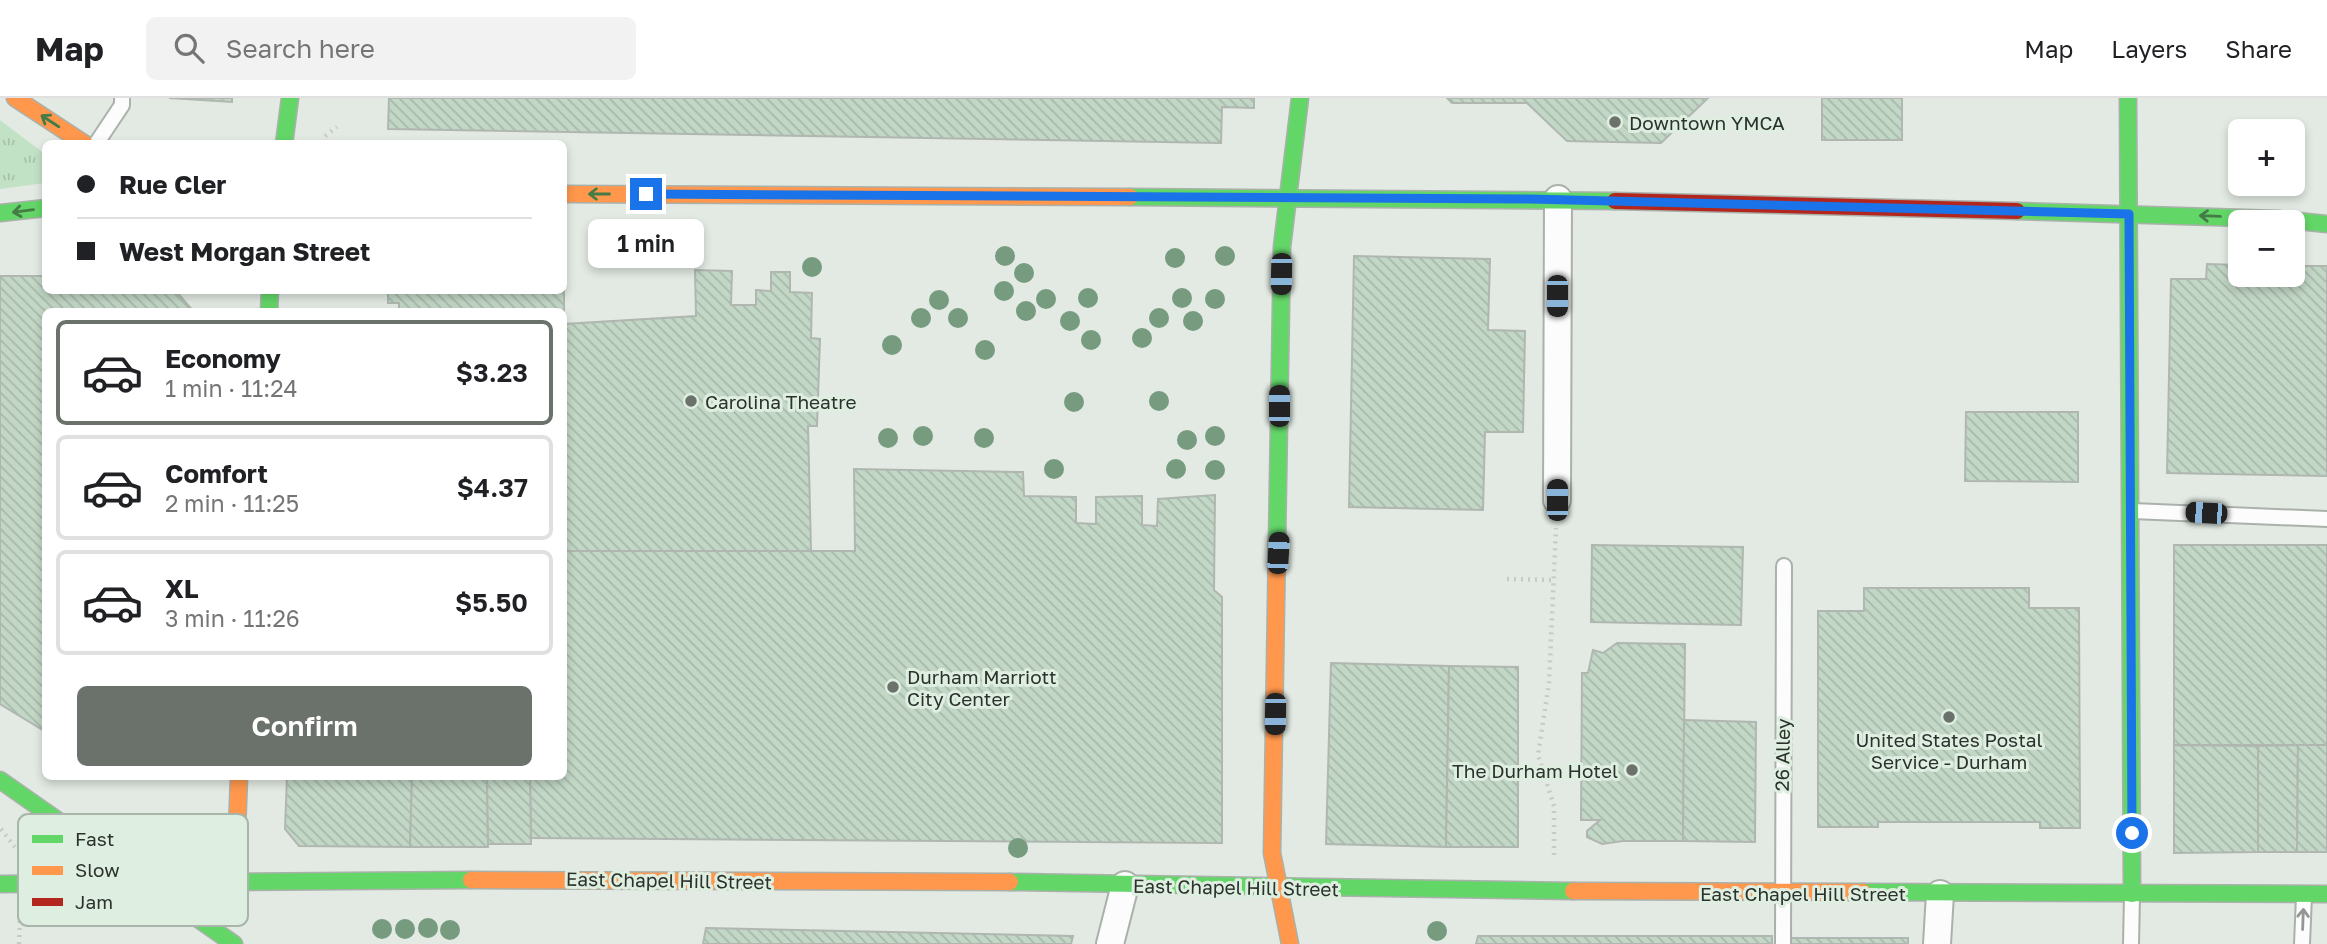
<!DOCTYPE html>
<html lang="en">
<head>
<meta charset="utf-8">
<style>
  :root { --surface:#fff; --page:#f2f2f2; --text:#202124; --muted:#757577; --line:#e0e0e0; --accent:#6b726b }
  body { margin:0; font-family:"Golos Text",sans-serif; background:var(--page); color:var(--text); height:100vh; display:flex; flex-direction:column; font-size:26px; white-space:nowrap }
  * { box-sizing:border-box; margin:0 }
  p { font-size:23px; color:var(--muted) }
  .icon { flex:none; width:38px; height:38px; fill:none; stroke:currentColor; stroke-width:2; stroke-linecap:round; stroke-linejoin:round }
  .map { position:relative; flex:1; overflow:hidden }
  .sheet { position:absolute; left:42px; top:210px; width:525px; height:472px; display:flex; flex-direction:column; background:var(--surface); border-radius:10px; box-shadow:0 4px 10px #0003 }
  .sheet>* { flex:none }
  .guide { position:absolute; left:42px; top:42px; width:525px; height:154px; border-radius:10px; box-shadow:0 4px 10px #0003; display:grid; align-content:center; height:154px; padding:0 35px; background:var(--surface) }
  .fabs { position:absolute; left:2228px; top:21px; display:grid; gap:14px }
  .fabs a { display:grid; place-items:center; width:77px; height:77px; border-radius:10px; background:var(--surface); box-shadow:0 4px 10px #0003; font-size:35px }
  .end { position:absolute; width:32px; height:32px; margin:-16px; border:9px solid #1a73e8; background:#fff; box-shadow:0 0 0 4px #fff }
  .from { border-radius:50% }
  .bubble { position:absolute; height:49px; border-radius:10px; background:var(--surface); box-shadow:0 4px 10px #0003; font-size:23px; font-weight:600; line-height:49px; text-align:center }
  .car { position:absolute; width:21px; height:42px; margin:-21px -10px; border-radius:9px; box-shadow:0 0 5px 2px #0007; background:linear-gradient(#222 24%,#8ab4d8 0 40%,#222 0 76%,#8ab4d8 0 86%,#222 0) }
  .guide b { display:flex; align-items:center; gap:24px; height:66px; font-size:26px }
  .guide b+b { border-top:2px solid var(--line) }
  .guide i { width:18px; height:18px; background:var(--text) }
  ul { padding:12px 0 0; list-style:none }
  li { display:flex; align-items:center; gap:21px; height:105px; margin:0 14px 10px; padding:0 21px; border:4px solid var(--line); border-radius:10px }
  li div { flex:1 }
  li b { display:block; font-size:26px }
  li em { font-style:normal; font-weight:600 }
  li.on { border-color:var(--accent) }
  li>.icon { width:63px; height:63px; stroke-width:1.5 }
  .cta { display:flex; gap:14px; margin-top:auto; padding:14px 35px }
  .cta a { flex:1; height:80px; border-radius:10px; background:var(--accent); color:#fff; font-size:28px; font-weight:600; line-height:80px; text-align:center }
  header { display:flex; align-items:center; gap:42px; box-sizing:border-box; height:98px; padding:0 35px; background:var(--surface); border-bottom:2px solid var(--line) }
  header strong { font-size:33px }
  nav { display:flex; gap:38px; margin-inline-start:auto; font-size:24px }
  .search { width:490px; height:63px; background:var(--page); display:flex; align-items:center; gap:18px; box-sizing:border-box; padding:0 24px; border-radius:10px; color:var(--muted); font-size:26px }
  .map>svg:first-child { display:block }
</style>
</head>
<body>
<header>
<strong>Map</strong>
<div class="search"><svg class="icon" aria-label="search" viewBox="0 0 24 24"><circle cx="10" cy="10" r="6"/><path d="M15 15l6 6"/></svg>Search here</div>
<nav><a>Map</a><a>Layers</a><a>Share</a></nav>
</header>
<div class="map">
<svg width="2327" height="846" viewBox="0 0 2327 846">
  <defs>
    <pattern id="grass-tufts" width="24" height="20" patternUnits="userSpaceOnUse" patternTransform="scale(1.75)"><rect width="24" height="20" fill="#c2e2c6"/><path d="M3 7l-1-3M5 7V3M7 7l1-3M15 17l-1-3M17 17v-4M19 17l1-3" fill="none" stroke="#a7c2aa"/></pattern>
    <pattern id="building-back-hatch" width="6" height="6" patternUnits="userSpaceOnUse" patternTransform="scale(1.75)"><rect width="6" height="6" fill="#c2d7c6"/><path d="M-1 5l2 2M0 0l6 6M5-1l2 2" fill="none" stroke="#a7b9aa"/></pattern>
  </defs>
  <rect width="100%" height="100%" fill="#e2eae3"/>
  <path fill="url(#grass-tufts)" d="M0,22l45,34v29l-45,6z"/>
  <g fill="url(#building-back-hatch)" stroke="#b0b6b0" stroke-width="2">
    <path d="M169,0h63v4z"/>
    <path d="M389,0h865v10l-32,-1 -1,36 -833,-14z"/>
    <path d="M1447,0h261l-47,45 -94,-2 -40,-38h-75z"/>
    <rect x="1822" y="0" width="80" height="42"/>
    <path d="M564,150v187v-123h-165v-9h-11v-13h176z"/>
    <path d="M1354,158l136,3 -2,71 37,1 -2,101h-38l-2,78 -134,-3z"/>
    <path d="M2207,166l33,1v10h52v-9h35v210l-160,-3 4,-194h35z"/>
    <path d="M695,172l37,1 -1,34h25v-15l15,1v-19h19v20l22,1 -1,45 9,1 -3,87h-9l3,125h-247v-227l132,-8z"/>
    <path d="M0,178h46v14h129l19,22h-148v420l-46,-28z"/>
    <path d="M1966,314h112v70l-113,-1z"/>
    <path d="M854,371l169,3 1,24 52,1v26l20,1v-27l46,-1v29l15,1 1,-27 57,-4 -1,95 8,7v246l-691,-5 -1,-61h34v-226h291z"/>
    <path d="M1592,447l151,2 -2,78 -150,-3z"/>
    <rect x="2174" y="447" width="153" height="200"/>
    <path d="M1864,490h165v20h50l1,220h-40v-6h-162v5h-60v-216h46z"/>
    <path d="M1617,545l68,1 -2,197h-60l-21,3 -15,-7v-6l13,-11h-19l1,-147h6l5,-23 10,3z"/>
    <path d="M1331,565l118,3 -3,181 -120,-3z"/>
    <path d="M1449,568l69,1v180h-72z"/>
    <path d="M1684,622l72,2 -1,120 -72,-1z"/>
    <path d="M2174,647l84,1v106l-84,1z"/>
    <path d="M2298,647l-1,107h-39v-106z"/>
    <path d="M2298,647h29v107h-30z"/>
    <path d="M287,679h125l-2,70 -111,-1 -14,-17z"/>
    <path d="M412,679h75l1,70h-78z"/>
    <path d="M487,679h43l1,67h-43z"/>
    <path d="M706,830l367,8 -2,8h-368z"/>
    <path d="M1478,838h294v8h-296z"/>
    <path d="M1788,840h120v6h-121z"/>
  </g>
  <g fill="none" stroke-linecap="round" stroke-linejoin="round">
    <defs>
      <g id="lane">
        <path d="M96,46l26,-39v-7"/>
        <path d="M2132,413l195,8"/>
        <path d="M1783,846l1,-378"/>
        <path d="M2131,846l1,-48"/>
        <path d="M2302,846l2,-48"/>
      </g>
      <g id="street">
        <path d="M1557,402l1,-301"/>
        <path d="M1110,846l15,-59"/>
        <path d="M1937,846l3,-50"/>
      </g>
      <g id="fast">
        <path d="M2128,0l4,796"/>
        <path d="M284,46l6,-46"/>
        <path d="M1130,99l485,4"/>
        <path d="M2017,113l261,8 49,5"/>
        <path d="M0,115l46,-5"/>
        <path d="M269,214l1,-22"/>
        <path d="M1277,443l5,-294 18,-149"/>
        <path d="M0,682l234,164"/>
        <path d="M1010,784l563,9"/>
        <path d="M0,786l471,-4"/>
        <path d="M1863,794l464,2"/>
      </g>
      <g id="slow">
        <path d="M15,0l70,46"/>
        <path d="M564,96l566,3"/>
        <path d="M1277,443l-5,312 18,91"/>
        <path d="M471,782l539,2"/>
        <path d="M1573,793l290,1"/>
        <path d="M234,808l5,-129"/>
      </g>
      <path id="jam" d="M1615,103l402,10"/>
    </defs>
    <use href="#lane" stroke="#aab1ab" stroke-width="18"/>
    <use href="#street" stroke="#aab1ab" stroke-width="30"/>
    <use href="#fast" stroke="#aab1ab" stroke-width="19"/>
    <use href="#slow" stroke="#aab1ab" stroke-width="19"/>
    <use href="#jam" stroke="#aab1ab" stroke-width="19"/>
    <g stroke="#c7cac8" stroke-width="4.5" stroke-dasharray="2 5" stroke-linecap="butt">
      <path d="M325,38l12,-9"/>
      <path d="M1507,481l47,1"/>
      <path d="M1,731l14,18"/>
      <path d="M1554,757v-49l-16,-51 11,-72 7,-155"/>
      <path d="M19,846l1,-24"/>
    </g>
    <use href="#lane" stroke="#fbfcfb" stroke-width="14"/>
    <use href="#street" stroke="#fbfcfb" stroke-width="26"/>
    <use href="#fast" stroke="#63d668" stroke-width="16"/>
    <use href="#slow" stroke="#ff974d" stroke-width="16"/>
    <use href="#jam" stroke="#b3261e" stroke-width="16"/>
  </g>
  <g fill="#769b7f">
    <circle cx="1005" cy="158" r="10"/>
    <circle cx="1225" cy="158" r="10"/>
    <circle cx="1175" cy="160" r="10"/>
    <circle cx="812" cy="169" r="10"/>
    <circle cx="1024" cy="175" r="10"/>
    <circle cx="1004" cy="193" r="10"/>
    <circle cx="1088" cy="200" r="10"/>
    <circle cx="1182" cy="200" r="10"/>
    <circle cx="1046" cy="201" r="10"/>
    <circle cx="1215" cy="201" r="10"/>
    <circle cx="939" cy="202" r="10"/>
    <circle cx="1026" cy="213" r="10"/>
    <circle cx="921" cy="220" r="10"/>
    <circle cx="958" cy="220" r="10"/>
    <circle cx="1159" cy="220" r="10"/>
    <circle cx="1070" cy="223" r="10"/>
    <circle cx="1193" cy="223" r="10"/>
    <circle cx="1142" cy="240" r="10"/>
    <circle cx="1091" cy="242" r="10"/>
    <circle cx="892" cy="247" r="10"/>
    <circle cx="985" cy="252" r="10"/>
    <circle cx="1159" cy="303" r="10"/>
    <circle cx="1074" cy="304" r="10"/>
    <circle cx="923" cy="338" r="10"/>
    <circle cx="1215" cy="338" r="10"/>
    <circle cx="888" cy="340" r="10"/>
    <circle cx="984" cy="340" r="10"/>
    <circle cx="1187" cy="342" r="10"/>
    <circle cx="1054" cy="371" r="10"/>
    <circle cx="1176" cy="371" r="10"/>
    <circle cx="1215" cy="372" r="10"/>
    <circle cx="1018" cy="750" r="10"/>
    <circle cx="428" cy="830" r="10"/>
    <circle cx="382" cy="831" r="10"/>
    <circle cx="405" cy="831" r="10"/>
    <circle cx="450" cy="832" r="10"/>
    <circle cx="1437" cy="833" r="10"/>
  </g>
  <defs><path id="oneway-shaft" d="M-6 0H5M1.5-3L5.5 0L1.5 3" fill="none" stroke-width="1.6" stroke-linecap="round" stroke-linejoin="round" transform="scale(1.75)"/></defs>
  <g stroke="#447b46">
    <use href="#oneway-shaft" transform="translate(50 23) rotate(-147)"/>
    <use href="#oneway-shaft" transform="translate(599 96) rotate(-180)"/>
    <use href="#oneway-shaft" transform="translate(23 113) rotate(173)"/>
    <use href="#oneway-shaft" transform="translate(2210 118) rotate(-178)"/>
  </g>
  <use stroke="#939693" href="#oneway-shaft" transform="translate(2303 821) rotate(-88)"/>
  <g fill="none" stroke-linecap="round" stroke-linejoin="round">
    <path stroke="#1a73e8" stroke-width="9" d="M646,96l885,5 598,15 3,619"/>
  </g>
  <g fill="#6b726b" stroke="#deeee0" stroke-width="2.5">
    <circle cx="1615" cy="24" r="7"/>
    <circle cx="691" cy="303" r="7"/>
    <circle cx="893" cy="589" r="7"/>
    <circle cx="1949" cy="619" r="7"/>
    <circle cx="1632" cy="672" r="7"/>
  </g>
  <g text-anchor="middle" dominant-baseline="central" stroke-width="6" stroke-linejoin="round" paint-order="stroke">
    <g font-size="19" fill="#2b312b" stroke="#deeee0" text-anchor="start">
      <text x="1629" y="24">Downtown YMCA</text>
      <text x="705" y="303">Carolina Theatre</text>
      <text x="907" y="578">Durham Marriott<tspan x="907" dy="22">City Center</tspan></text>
      <text x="1949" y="641" text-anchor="middle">United States Postal<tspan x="1949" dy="22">Service - Durham</tspan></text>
      <text x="1618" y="672" text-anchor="end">The Durham Hotel</text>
    </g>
    <g font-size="19" fill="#2b312b" stroke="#deeee0">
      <text transform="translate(1782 657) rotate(-89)">26 Alley</text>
      <text transform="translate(669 782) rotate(1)">East Chapel Hill Street</text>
      <text transform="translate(1236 789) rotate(1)">East Chapel Hill Street</text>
      <text x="1803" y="795">East Chapel Hill Street</text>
    </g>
  </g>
  <rect x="18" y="716" width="230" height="112" rx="10" fill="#deeee0" stroke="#a8b5aa" stroke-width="2"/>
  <rect x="32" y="737" width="31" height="8" fill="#63d668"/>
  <rect x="32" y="768" width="31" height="9" fill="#ff974d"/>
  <rect x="32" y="800" width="31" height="8" fill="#b3261e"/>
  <g font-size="19" fill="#2b312b">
    <text x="75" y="748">Fast</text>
    <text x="75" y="779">Slow</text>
    <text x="75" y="811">Jam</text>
  </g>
</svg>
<div class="fabs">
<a>+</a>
<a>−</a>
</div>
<i class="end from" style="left:2132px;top:735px"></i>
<i class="end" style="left:646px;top:96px"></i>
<div class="bubble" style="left:588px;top:121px;width:116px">1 min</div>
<i class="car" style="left:1281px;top:176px;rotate:181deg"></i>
<i class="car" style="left:1557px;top:198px;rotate:180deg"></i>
<i class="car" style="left:1279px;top:308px;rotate:0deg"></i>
<i class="car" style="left:1557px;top:402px;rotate:0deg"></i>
<i class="car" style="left:2206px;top:415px;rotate:273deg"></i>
<i class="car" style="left:1278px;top:455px;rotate:3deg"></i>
<i class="car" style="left:1275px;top:616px;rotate:181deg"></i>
<div class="guide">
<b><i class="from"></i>Rue Cler</b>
<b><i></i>West Morgan Street</b>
</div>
<section class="sheet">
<ul>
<li class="on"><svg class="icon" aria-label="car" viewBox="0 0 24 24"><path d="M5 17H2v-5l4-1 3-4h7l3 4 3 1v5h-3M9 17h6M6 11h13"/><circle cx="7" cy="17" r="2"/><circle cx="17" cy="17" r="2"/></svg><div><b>Economy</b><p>1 min · 11:24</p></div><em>$3.23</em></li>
<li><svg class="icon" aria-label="car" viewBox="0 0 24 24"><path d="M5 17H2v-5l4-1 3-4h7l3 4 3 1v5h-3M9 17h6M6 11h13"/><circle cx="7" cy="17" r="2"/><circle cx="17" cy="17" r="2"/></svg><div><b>Comfort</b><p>2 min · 11:25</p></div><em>$4.37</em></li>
<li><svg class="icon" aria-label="car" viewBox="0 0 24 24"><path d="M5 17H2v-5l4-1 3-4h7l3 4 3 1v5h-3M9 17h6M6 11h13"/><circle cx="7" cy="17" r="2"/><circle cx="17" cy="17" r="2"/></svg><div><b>XL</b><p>3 min · 11:26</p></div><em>$5.50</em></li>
</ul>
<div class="cta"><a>Confirm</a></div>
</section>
</div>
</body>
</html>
